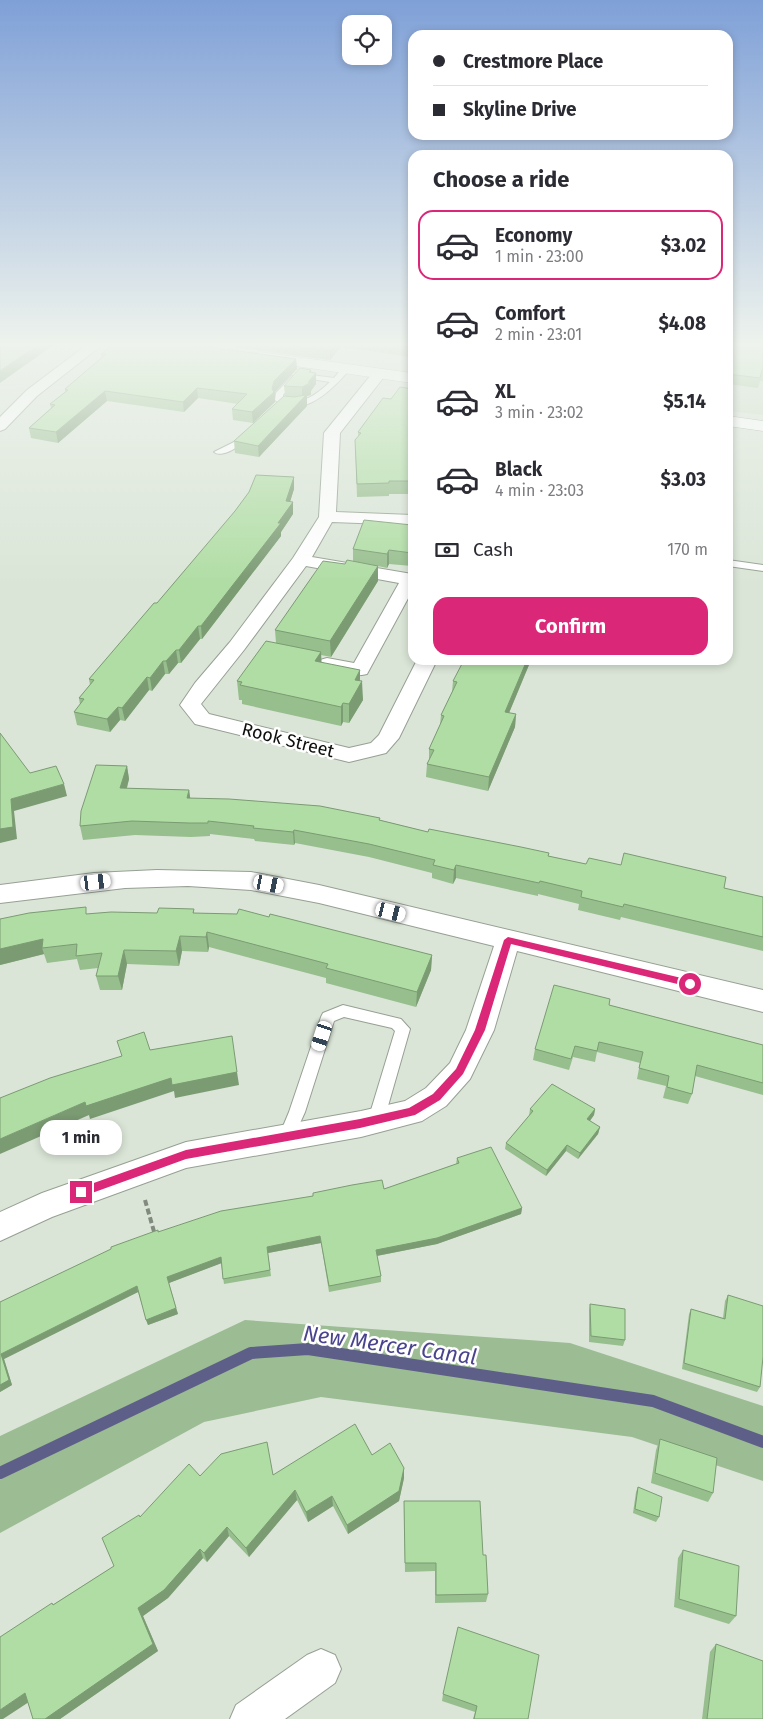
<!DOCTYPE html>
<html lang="en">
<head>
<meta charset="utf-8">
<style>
  :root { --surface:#fff; --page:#f7f7f7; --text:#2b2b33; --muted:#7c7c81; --line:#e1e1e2; --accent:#db2777 }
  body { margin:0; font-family:"Fira Sans",sans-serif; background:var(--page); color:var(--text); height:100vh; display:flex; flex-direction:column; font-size:19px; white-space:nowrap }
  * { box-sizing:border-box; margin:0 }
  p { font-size:16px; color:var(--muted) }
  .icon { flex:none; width:28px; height:28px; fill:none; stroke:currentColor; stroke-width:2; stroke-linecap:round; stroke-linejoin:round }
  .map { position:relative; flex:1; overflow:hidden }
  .drawer { position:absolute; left:408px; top:150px; width:325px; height:515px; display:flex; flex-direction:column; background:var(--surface); border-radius:15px; box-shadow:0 2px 8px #0003 }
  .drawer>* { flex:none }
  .top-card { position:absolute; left:408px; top:30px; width:325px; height:110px; border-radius:15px; box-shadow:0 2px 8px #0003; display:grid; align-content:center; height:110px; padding:0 25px; background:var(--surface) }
  .buttons { position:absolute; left:342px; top:15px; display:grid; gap:10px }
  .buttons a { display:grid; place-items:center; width:50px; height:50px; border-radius:10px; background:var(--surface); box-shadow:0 2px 8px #0003; font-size:25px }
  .end { position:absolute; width:22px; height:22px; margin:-11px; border:6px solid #db2777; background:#fff; box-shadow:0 0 0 2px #fff }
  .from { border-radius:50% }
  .bubble { position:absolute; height:35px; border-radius:15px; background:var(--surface); box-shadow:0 2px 8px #0003; font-size:16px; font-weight:700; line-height:35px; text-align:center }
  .car { position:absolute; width:15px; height:30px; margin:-15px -8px; border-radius:6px; box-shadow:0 0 4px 1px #0007; background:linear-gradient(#fff 24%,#345 0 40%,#fff 0 76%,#345 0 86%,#fff 0) }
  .top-card b { display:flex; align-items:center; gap:18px; height:48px; font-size:19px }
  .top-card b+b { border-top:1px solid var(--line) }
  .top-card i { width:12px; height:12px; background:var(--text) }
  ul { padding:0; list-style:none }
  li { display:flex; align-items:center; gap:15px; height:70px; margin:0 10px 8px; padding:0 15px; border:2px solid transparent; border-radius:15px }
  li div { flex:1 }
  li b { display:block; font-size:19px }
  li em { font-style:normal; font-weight:700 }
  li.on { border-color:var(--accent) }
  li>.icon { width:45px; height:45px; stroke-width:1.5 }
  h2 { padding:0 25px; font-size:22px; line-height:60px }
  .pay { display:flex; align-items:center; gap:12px; height:55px; padding:0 25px; font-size:19px }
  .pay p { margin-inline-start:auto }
  .primary-button { display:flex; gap:10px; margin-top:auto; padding:10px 25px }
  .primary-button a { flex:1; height:58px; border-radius:15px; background:var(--accent); color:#fff; font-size:20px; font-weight:700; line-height:58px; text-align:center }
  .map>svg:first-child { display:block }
</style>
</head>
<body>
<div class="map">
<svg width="763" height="1719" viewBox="0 0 763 1719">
  <rect width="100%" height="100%" fill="#dae5d7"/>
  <path fill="#cbdbc7" d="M728,370l35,4v41l-35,-4z"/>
  <path fill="#9cbc94" d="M245,1320l325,23 193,63v75l-131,-44 -311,-40 -117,25 -204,111v-97z"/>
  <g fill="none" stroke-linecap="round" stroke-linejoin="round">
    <path stroke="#5e5f88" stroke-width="12" d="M0,1473l251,-120 57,-4 345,52 110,41"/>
    <defs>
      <g id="lane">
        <path d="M343,367l7,2c-17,20 -48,52 -75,31l1,-7 16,-17h4v-3l38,5zM298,377h1l31,5c-14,13 -28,24 -47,17v-4z"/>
        <path d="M243,434l7,2c-7,8 -27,23 -36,16l22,-11z"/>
        <path d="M728,560l35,5v6l-35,-5z"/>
        <path d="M343,1005l58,14 9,10 -26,91 -3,5 -5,2 -5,-2 -3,-5 27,-89 -3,-3 -48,-11 -10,4 -29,91 -13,29 -5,2 -5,-2 -3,-5 10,-24 32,-95 2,-4z"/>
      </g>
      <g id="street">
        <path d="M88,344h15l-66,52 -32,33 -5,2v-14l27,-27z"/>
        <path d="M380,369l7,4 -47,60 -4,79 76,3v10l-80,-3 -20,35 100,17v17l-45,83c-14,4 -33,-2 -47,-6l-3,-4 3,-4 7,-2 27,5 45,-80 -93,-17 -62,84 -43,54 8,10 140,34 22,-5 8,-8 38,-75h20l-38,78 -13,15 -8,2 -29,7 -154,-38 -15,-19 15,-22 35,-41 63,-84 26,-41 5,-84 51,-63z"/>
        <path d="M157,870l94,2 68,13 444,105v22l-246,-61 -23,79 -24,49 -24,27 -24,15 -61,16 -175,31 -134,49 -52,24v-29l42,-19 144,-51 175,-31 44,-10 21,-13 24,-25 16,-33 28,-84 -175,-43 -68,-13 -63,-4 -63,2 -125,15v-18l94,-12z"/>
        <path d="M321,1649l14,6 6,14 -6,14 -50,36h-55l6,-14 71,-50z"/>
      </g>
      <g id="secondary">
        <path d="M260,352l152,21v10l-158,-23 -2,-3 2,-3z"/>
        <path d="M728,416l35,5v10l-35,-5z"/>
      </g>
    </defs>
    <use href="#lane" stroke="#96a093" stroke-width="2"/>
    <use href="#street" stroke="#96a093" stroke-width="2"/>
    <use href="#secondary" stroke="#96a093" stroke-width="1"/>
    <path stroke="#82897f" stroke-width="4" stroke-dasharray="6 3" stroke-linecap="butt" d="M145,1200l10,35"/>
    <use href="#lane" fill="#fff" fill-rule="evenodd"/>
    <use href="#street" fill="#fff" fill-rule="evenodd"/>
    <use href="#secondary" fill="#fff" fill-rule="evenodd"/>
  </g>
  <g fill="#97be8d">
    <path d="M211,344h201v13l-71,-10 -11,13z"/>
    <path d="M728,344h35v37h-3l-2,7 -30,-4z"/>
    <path d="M101,354l195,5 1,10 -22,23v10l-22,21 -20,-3 -1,-11 6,-5 -40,-6 -14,14 -77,-11 -49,42 -27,-5 -2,-10 22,-20 -1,-4 15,-12v-3l37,-31z"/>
    <path d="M312,373l4,11 -5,7v4l-4,1v10l-48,51 -24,-4 -1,-12 51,-45 -1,-10z"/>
    <path d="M412,389v105h-23v2l-32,1 -2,-57 3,-3v-5l33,-33z"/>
    <path d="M294,477v12l-4,13h3v12l-12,18v4l-79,103h-2l-19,24h-3l-9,11h-4l-13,17 -3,-1 -24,31 -5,-1 -10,12 -33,-7 -3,-13 6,-7 -1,-7 11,-13 -1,-6 68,-76z"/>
    <path d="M412,525v41l-23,-2 -2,4 -9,-2v15l-47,76 -10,-2v8l39,7v11l3,19 -14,23 -6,-1 -2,4 -99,-22v-4h-3l-2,-19 39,-38 -1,-13 70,-66 8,-3v-12z"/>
    <path d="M531,660l-22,53 7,1 -1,13 -27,64 -62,-14 1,-13 2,-4v-11l11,-24 1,-10 11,-23 1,-11z"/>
    <path d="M127,766l2,13 -2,9 62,2 1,8 190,22 48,12 120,24 38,8 138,24 39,9v54l-142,-34 -1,3 -42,-10 1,-6 -41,-10v2l-82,-18 -3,6 -21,-6v-5l-63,-16 -74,-14 -1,2 -39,-4 -1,-2 -44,-5v2l-19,1 -56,-2 -52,5 -3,-14z"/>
    <path d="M194,909v4l75,4 163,38 -1,15 -15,37 -90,-24v-5l-117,-31 -1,5 -26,-1 -3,15 -52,-2 -5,26h-22l-4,-14 2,-8 -18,2 -3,-11 -30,4 -3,-9 -44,11v-46l88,-5 69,-1z"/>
    <path d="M609,1005l154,40v50l-68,-19 -3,18 -4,10 -25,-6 3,-12 -29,-7 3,-16 -43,-11 -2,10 -22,-5 -4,13 -36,-10 2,-11z"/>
    <path d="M530,1109h65l-1,6 -4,6 10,6 -2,7 -20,25 -12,-8 -20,25 -41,-27 1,-6 23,-27z"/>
    <path d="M457,1158l65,50 -1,6 -84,30 -60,12 4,20v6l-52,10 -8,-49 -53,10 3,23 -47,8 -3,-21 -52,20 9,31 -30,11 -10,-33 -134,67 8,26 -12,7v-90l158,-70 226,-43 72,-25z"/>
    <path d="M728,1295l32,92 -3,5 -75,-23 7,-55 2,-5 32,9 2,-17z"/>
    <path d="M590,1304l35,36 -2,6 -34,-4v-32z"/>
    <path d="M660,1439l53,54 -5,9 -57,-19 5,-33z"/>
    <path d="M372,1455l32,23 -5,23 -51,33 -15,-28 -25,16 -11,-22 -48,57 -20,-21 -22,26 -4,-4 -35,40 -25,18 15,35 -98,68h-27l-5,-16 26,-99 60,-38 26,-49 60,-41 73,-1z"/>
    <path d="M638,1487l21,30 -3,5 -23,-9 3,-21z"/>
    <path d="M404,1501l79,54 5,39 -2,8 -51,1v-32l-30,1z"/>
    <path d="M683,1550l53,66 -7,8 -55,-17 4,-49z"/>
    <path d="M716,1644l47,75h-61l8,-67z"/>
    <path d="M443,1694l85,25h-55l2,-7 -33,-11z"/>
  </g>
  <g fill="#7b9b73">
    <path d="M39,344h16l-55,39v-12z"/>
    <path d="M335,344h6v3l-11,13v-10z"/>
    <path d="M296,359l1,10 -22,23v10l-22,21 -1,-11 20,-23 2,-8z"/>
    <path d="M311,370l1,8 4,-5v11l-5,7v4l-4,1v10l-48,51 -1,-11 44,-48v-11l7,-15z"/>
    <path d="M197,388l1,10 -14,14 -1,-10z"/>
    <path d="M105,391l2,10 -49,42 -2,-11z"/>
    <path d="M294,477v12l-6,19 5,-6v12l-12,18v4l-79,103 -1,-13 77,-103z"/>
    <path d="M389,550v14l-2,4v-14z"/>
    <path d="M378,566v15l-47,76 -1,-16z"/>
    <path d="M198,626l2,13 -19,24 -2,-13z"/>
    <path d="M176,650l2,13 -9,11 -3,-13z"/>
    <path d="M321,652l1,18 -7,-9z"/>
    <path d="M527,660h4l-27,65 1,-13z"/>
    <path d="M163,661l2,13 -13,17 -2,-13z"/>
    <path d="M360,670v15l2,-4 1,19 -14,23v-19l6,-24z"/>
    <path d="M147,677l2,13 -24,31 -3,-13z"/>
    <path d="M343,703v19l-2,4v-19z"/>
    <path d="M118,707l2,13 -10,12 -3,-13z"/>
    <path d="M516,714l-1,13 -27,64 1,-14z"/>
    <path d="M127,766l2,13 -6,23 -3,-14z"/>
    <path d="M64,784l3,12 -53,15 3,28 -17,4v-14l11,-30z"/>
    <path d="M189,790l2,13 -4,-5z"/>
    <path d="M294,830l1,13 -1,2 -1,-13z"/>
    <path d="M456,865v13l-3,6 1,-14z"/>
    <path d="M207,932l2,15 -1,5 -2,-15z"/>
    <path d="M180,936l2,15 -3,15 -3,-15z"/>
    <path d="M43,939l-1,9 2,6 -44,11v-16z"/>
    <path d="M124,950l3,14 -5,26 -4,-14z"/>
    <path d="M432,955l-1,15 -15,37 1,-15z"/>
    <path d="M237,1072l2,13 -64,13 -1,-7 -84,28 -1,-4 -89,39v-15l85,-37 86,-24z"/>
    <path d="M595,1109l-1,6 -8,11 1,-7z"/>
    <path d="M600,1127l-2,7 -20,25 2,-6z"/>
    <path d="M567,1145l-1,6 -20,25 1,-6z"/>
    <path d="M522,1208l-1,6 -84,30 -61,12v-6z"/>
    <path d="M320,1236l1,7 -53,10 -1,-6z"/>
    <path d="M221,1257l1,6 -53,20 -2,-6z"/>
    <path d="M137,1286l1,6 -134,67 8,26 -12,7 1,-38z"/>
    <path d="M176,1308l2,6 -30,11 -2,-5z"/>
    <path d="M404,1468v10l-5,23 -51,33 -1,-9z"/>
    <path d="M295,1490l2,10 -48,57 -3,-9z"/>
    <path d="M332,1496l1,10 -25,16 -2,-10z"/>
    <path d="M227,1527l2,9 -22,26 -3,-9z"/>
    <path d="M200,1549l3,9 -35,40 -25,18 15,35 -98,68h-15l93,-111z"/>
    <path d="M25,1693l7,7 -29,19h-3v-9z"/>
  </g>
  <g fill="#b0dda4" stroke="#7b9b73">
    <path d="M1,344h38l-39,27v-26z"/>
    <path d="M113,344h75l108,15 -22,22 -2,8 2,3 -22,20 -20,-3 15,-15 -50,-6 -14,14 -78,-11 -49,41 -27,-4 26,-23 -5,-1 18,-14 -3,-1 41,-35h-5z"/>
    <path d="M285,344h50l-5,6z"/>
    <path d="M390,344h22v3z"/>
    <path d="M728,344h35v26h-1l-2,8 -32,-4z"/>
    <path d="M300,368l11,2 -2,2 7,1 -8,9 2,1 -8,4 -18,-1z"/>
    <path d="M400,387l12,2v92h-23v2l-32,1 -2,-44 6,-7 -3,-1 25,-34 8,1z"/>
    <path d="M306,395l-48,51 -24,-5 50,-45 10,1z"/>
    <path d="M256,475l38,2 -8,24 7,1 -15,21h3l-80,103h-3l-19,24h-3l-10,11h-3l-13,17 -3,-1 -25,31 -4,-1 -11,12 -33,-7 10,-13 -5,-1 15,-18 -5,-1 65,-76h3l78,-92 14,-19z"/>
    <path d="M364,520l48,5v28l-23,-3 -2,4 -34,-5z"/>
    <path d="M347,560l31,6 -48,75 -55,-11 48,-69 22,3z"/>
    <path d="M266,641l55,11 -6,9 45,9 -5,10 7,1 -13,23 -6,-1 -2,4 -101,-22 2,-3 -5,-1z"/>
    <path d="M464,660h63l-22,52 11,2 -27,63 -62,-13 7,-14 -5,-1 15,-33 -3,-1 16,-33 -4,-1z"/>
    <path d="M0,733l30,40 26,-7 8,18 -53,15 2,28 -13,2z"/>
    <path d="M96,765l31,1 -7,22 69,2 -2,8 42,1 91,7 60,12 -1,2 49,12 1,-3 92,18 28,6 -1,3 38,8 3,-6 32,7 3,-12 102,24 -2,11 39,9v40l-139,-33 -1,3 -42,-10 1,-6 -42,-10 -1,2 -83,-18 -2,5 -21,-5 2,-5 -66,-16 -75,-14 -1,2 -40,-4 1,-2 -46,-5v2h-19l-57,-2 -52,5 1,-15z"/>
    <path d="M86,907v7l25,-2 46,1 2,-5 35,1 -1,4 44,1 2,-5 30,8 1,-3 20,5 142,36 -15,37 -91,-24 2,-4 -121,-32 -1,5 -26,-1 -4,15 -52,-1 -6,26h-22l6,-23 -26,3 1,-12 -35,4 1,-9 -43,10v-30l29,-6z"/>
    <path d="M554,985l56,14 -1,6 154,40v38l-66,-18 -5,29 -25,-7 2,-11 -30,-8 4,-16 -44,-10 -2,9 -22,-5 -4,13 -36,-10z"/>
    <path d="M144,1032l6,18 82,-14 5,36 -65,13 -1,-7 -85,28 -1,-4 -85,37v-41l50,-20 72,-22 -5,-15z"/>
    <path d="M552,1084l43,25 -8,10 13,8 -20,26 -13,-8 -20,25 -41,-27 27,-32 -3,-2z"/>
    <path d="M491,1147l31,61 -85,30 -61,12 5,26 -52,10 -9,-50 -53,11 3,23 -47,9 -2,-22 -54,20 9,31 -30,12 -9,-34 -136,68 8,26 -9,5v-83l111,-53v-2l47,-17v2l63,-21 92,-15v-3l39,-8 30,-5 2,9 75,-26 -2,-5z"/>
    <path d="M728,1295l35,11v51l-3,30 -76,-24 7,-54 34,10z"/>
    <path d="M590,1304l35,5v31l-34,-4z"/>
    <path d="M355,1424l17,31 18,-12 14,25 -5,23 -52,34 -15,-29 -26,16 -11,-22 -49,58 -19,-21 -23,26 -4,-4 -36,41 -26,18 15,36 -108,75h-12l-8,-26 -25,17v-73l52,-34 1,2 61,-39 -12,-28 37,-23 1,2 49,-53 11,12 21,-22 46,-12 6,33z"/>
    <path d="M660,1439l57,19 -4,35 -58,-20z"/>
    <path d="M638,1487l24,10 -3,20 -24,-8z"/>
    <path d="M404,1501h76l3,54h3l2,39 -52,1v-32h-31z"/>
    <path d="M683,1550l56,16 -3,50 -57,-17z"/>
    <path d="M458,1627l81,28 -11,64h-54l3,-13 -34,-12z"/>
    <path d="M716,1644l47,17v58h-56z"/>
  </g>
  <linearGradient id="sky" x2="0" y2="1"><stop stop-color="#7fa0d7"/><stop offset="0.59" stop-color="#eef3ed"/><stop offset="1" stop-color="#eef3ed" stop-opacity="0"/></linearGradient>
  <rect width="763" height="584" fill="url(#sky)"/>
  <path fill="#db2777" d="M508,937l182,43 4,4 -4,3 -179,-43 -26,86 -22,44 -23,26 -25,15 -55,13 -174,31 -105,38 -4,-1 -1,-4 1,-3 109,-39 174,-31 49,-11 24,-14 23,-25 19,-39 29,-90z"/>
  <g text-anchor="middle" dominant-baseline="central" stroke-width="5" stroke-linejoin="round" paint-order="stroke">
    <g font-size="18" fill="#0c0f0b" stroke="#fff">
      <text transform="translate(288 740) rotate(14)">Rook Street</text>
    </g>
    <g font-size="22" font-style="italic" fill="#4a448f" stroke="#fff">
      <text transform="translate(390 1345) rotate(8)">New Mercer Canal</text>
    </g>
  </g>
</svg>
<div class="buttons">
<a><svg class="icon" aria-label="locate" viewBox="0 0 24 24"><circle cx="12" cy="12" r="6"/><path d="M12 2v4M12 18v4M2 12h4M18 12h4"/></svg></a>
</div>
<i class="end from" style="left:690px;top:984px"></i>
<i class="end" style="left:81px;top:1192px"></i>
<div class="bubble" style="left:40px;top:1120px;width:82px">1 min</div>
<i class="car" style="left:96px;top:882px;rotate:83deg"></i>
<i class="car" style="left:269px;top:884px;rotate:101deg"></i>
<i class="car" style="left:391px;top:912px;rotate:104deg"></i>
<i class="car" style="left:322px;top:1036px;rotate:198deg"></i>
<div class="top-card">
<b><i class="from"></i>Crestmore Place</b>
<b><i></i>Skyline Drive</b>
</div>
<section class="drawer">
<h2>Choose a ride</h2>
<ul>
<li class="on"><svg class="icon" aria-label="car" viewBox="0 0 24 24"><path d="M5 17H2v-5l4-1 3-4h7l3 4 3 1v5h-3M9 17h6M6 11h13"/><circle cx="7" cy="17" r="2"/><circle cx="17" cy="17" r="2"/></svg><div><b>Economy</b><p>1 min · 23:00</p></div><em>$3.02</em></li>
<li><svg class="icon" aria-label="car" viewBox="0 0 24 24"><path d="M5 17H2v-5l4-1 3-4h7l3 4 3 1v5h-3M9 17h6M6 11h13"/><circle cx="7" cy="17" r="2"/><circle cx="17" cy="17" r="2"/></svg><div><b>Comfort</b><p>2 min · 23:01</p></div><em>$4.08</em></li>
<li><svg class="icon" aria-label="car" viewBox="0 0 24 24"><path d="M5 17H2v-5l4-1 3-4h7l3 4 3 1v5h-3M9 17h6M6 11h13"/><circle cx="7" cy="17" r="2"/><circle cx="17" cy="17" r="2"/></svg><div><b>XL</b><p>3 min · 23:02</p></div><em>$5.14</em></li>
<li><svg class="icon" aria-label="car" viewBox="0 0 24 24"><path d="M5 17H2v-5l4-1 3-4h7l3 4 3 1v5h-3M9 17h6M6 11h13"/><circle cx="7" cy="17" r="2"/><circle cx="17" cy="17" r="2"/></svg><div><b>Black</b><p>4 min · 23:03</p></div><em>$3.03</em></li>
</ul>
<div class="pay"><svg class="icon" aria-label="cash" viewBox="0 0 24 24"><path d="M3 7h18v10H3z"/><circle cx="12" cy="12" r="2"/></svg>Cash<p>170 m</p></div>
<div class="primary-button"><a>Confirm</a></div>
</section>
</div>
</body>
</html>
